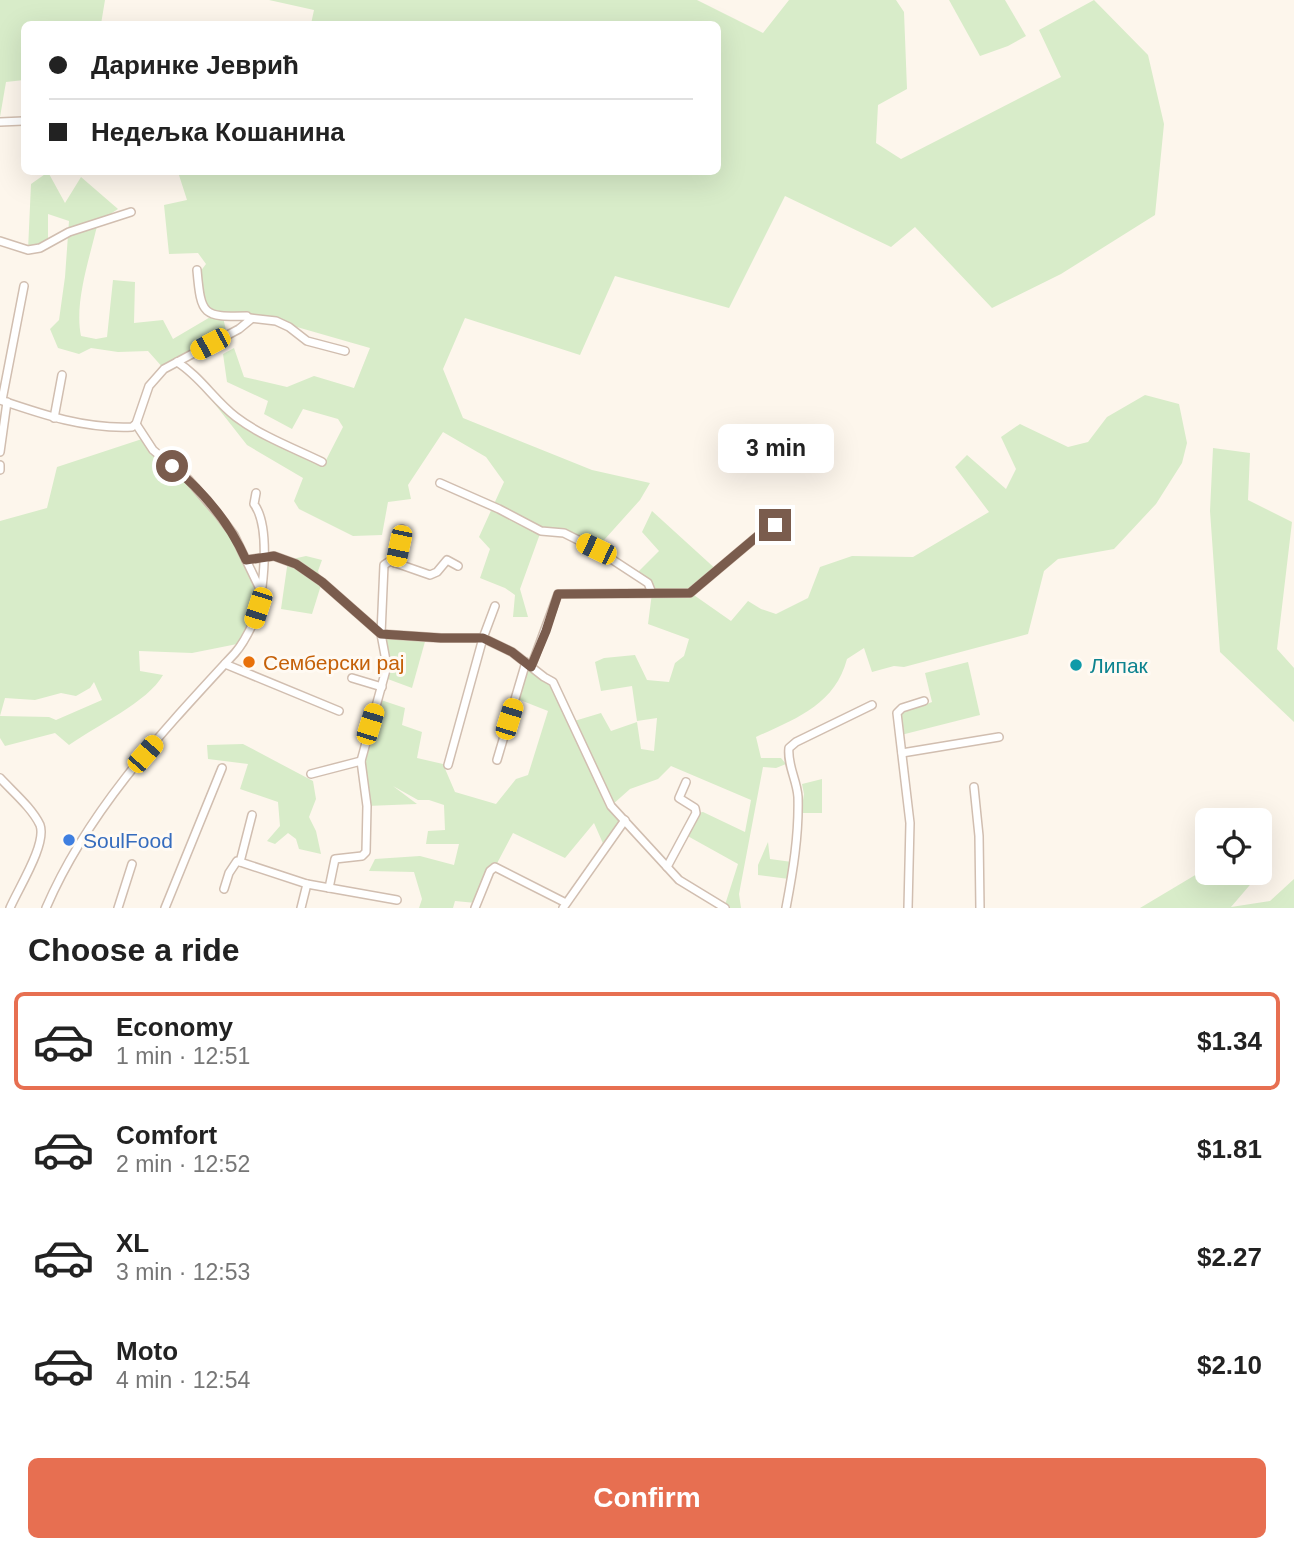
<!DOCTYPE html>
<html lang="en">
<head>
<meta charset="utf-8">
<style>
  :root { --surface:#fff; --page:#f6f6f6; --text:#222; --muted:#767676; --line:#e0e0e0; --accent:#e76f51 }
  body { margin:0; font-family:Helvetica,sans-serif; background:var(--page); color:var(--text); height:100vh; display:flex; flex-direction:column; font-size:26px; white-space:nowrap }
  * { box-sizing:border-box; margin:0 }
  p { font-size:23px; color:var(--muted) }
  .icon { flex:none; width:38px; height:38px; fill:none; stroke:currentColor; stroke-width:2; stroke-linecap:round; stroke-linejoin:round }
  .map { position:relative; height:908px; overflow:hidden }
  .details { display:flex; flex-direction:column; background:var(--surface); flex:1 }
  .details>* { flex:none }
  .top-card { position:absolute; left:21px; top:21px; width:700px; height:154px; border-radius:10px; box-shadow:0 7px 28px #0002; display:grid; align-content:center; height:154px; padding:0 28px; background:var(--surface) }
  .buttons { position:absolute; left:1195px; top:808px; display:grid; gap:14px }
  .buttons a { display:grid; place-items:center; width:77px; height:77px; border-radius:10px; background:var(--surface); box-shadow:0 7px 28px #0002; font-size:35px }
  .end { position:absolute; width:32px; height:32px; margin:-16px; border:9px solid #7a5c4d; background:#fff; box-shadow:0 0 0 4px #fff }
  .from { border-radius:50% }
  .bubble { position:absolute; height:49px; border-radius:10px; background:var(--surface); box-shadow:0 7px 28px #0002; font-size:23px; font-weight:800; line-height:49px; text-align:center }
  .car { position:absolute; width:21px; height:42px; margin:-21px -10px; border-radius:9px; box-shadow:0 0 5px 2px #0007; background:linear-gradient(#f5c518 24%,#345 0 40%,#f5c518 0 76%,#345 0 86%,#f5c518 0) }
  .top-card b { display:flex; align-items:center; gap:24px; height:66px; font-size:26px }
  .top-card b+b { border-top:2px solid var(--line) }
  .top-card i { width:18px; height:18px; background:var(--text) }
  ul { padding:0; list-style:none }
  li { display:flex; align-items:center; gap:21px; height:98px; margin:0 14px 10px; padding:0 14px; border:4px solid transparent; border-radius:10px }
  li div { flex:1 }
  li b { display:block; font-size:26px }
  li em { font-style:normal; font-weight:800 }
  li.active { border-color:var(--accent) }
  li>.icon { width:63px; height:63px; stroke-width:1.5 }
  h2 { padding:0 28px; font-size:32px; line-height:84px }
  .action { display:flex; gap:14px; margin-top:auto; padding:14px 28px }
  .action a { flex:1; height:80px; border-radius:10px; background:var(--accent); color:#fff; font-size:28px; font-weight:800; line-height:80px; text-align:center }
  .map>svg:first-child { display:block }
</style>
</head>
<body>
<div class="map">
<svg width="1294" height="908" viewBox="0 0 1294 908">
  <rect width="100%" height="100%" fill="#fdf6ec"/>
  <g fill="#d8ecc9" fill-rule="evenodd">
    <path d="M0,0h105l-4,24h-77v56l-18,2 -6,35z"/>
    <path d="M269,0h428l66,33 26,-33h107l8,12 3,77 -29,16 -2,38 25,16 160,-82 -22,-47 55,-30 54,55 16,69 -9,91 -94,59 -69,34 -77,-81 -24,20 -106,-51 -56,112 -114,-32 -35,79 -115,-37 -22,51 20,49 129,52 58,13 -10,17 -44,49 -31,-16 -24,-2 -21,58 8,28h-15l2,-22 -10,-7 -25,-10 10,-29 -11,-12 25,-55 -18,-25 -43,-25 -35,53 3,14 -23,3 -6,33 -29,1 -54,-27 -5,-8 9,-23 -56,-33 -37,-47 47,31 66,37 20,-39 -5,-8 -35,-10 -11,20 -28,-15 4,-13 -41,-19 -4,-28 11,-6 10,29 43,10 27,-11 40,12 16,-40 -94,-27 -53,-4 4,18 -63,34 -16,-18 -30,1 -27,-4 -12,6 -21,-6 -8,-19 9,-9 6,-43 4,-56 -21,-7v25l-8,9 -12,2 3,-66 17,-12 17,31 16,-26 37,32 -20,13c-8,35 -24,80 -17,114l15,3 11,-2 6,-57 22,2 -1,41 29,-3 10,19 39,-23 -8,-10 -4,-34 6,-8 -8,-11 -29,1 -5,-49 23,-5 -9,-28h540v-148h-407l3,-14z"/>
    <path d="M949,0h56l21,36 -18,10 -28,10z"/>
    <path d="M1145,395l34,9 8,39 -5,20 -26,41 -42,45 -56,10 -14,12 -16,63 -124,33 -10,-1 -22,6 -8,-24 -17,11c-12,46 -52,60 -91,78l5,21h20l5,6 -10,4 -13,-1 -24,127 2,14h-17l14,-44 -54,-30 12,-21 7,-1 42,20 6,-32 -80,-34 -13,13 -28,10 -18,16 13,15 -20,28 -11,-25 -29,35 -52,-25 -37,70 -21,-2 -2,7h-34l3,-9 -8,-27 -45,-1 6,-12 45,-3 34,9 5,-21h-33l2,-13 17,-1 -1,-25 -15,-5h-11l-25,-14 24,18 -50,2 -6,-37 17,-70 27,9 -3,17 20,7 -5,26 26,6 12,28 41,12 20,-25 12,-4 20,-64 -33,-13 11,-36 27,20 18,40 30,-9 10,18 26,-9 4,27 13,2 3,-33 -20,3 -5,-35 -31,5 -6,-29 9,-4 31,-3 12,25 22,2 6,-19 9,-7 5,-17 -41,-15 4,-31 -2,-6 -15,-12 24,-24 -17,-19 10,-21 67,61 -28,21 40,28 17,-20 13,8 15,5 32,-16 12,-31 32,-11 61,1 76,-45 -34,-45 12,-12 39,34 10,-20 -15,-32 19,-13 48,23 20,-5 19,-25z"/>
    <path d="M145,438l74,77 41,75 -2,18 -16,35 -50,10 -53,-2 1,20 23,4c-15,27 -67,51 -94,70l-14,-12 -50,13 -5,-8v-217l47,-13 10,-41zM94,682l8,18 -46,20 -7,-3 -49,-1 5,-18 30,2 26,-7 15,3 14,-8z"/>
    <path d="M1213,448l37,5 -2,47 44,22 -15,127 17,19v54l-74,-70 -10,-141z"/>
    <path d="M306,556l16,4 -4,11 4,11 -10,32 -31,-5 7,-49z"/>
    <path d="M381,634l45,4 -14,50 -27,-10z"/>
    <path d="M968,662l12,53 -79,20 -2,-21 33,-12 -7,-29z"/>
    <path d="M243,744l70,37 3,18 -7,18 7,14 5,23 -22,-5 -3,-10 -8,-6 -13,11 -8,-3 13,-15 -2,-24 -38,-13 8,-25 -40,-5 -1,-14z"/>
    <path d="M822,779v34h-21l3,-19 -2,-10z"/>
    <path d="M768,842l2,17 22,3 -3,17 -31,-4v-10z"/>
    <path d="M1207,868l1,5h32l15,6 -24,28 39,-6 24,-22v29h-154z"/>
  </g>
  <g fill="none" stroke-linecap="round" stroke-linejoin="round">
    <defs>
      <g id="street">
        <path d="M0,122l23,-1"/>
        <path d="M0,241l28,9 12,-2 29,-16 62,-20"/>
        <path d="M250,318l26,3 13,6 18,14 38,10"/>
        <path d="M177,362c23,14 37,38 59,55 25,19 57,31 86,45"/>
        <path d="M0,400c44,15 85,29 132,27l4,-3"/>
        <path d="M2,400l22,-114"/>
        <path d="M54,418l8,-43"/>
        <path d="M136,424l13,-38 15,-17 75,-40 11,-9 -3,-4c-44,1 -46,0 -50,-46"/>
        <path d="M136,424l17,26 35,29 31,36 15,20 26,54"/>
        <path d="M0,452l7,-50"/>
        <path d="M0,465v5"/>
        <path d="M440,483l59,26 42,22 23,2 32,16 52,34 4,10"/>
        <path d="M246,560l28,-4 22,8 26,18 59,52 60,4h42l29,14 32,25 9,5 58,124 68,74 46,28"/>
        <path d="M395,563l7,-34"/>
        <path d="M225,664l114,47"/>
        <path d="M531,667l27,-73 132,-1 70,-59 17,-11"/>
        <path d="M352,678l30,9"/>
        <path d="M902,753l97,-16"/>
        <path d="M497,760l29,-98"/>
        <path d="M448,765l35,-127 12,-32"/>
        <path d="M311,774l50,-13"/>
        <path d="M0,778c13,14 32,30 40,47 7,19 -22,64 -30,83"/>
        <path d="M974,787l5,49 1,72"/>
        <path d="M240,862l12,-47"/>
        <path d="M667,867l29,-54 -1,-5 -16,-10 7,-16"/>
        <path d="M307,884l90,16"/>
        <path d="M329,888l6,-29 27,-3 4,-4 1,-46 -6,-45 26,-95 -6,-32 3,-69 6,-4 40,14 7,-3 10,-12 11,6"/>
        <path d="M224,889l5,-16 8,-12 70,23 -6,24"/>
        <path d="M46,908c42,-98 117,-177 189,-255 8,-9 14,-21 19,-32 10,-27 17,-94 0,-117l2,-11"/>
        <path d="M118,908l14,-44"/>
        <path d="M165,908l57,-140"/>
        <path d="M475,908l15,-37 5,-4 71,36"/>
        <path d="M563,908l62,-88"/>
        <path d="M786,908c7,-37 13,-73 12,-111 -1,-17 -11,-32 -9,-49l7,-6 76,-37"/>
        <path d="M908,908l2,-85 -13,-110 5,-5 22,-7"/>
      </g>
    </defs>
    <use href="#street" stroke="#d1beb0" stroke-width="10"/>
    <use href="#street" stroke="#fff" stroke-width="7"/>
  </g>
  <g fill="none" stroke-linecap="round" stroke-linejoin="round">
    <path stroke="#7a5c4d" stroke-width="9" d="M172,466c31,25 58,58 74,94l28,-4 22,8 26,18 59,52 60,4h42l29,14 19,15 15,-36 12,-37 132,-1 70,-59 15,-9"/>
  </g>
  <circle fill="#e8710a" stroke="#fffaf3" stroke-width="2.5" cx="249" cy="662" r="7"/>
  <circle fill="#0f9aa8" stroke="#fffaf3" stroke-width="2.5" cx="1076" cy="665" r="7"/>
  <circle fill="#3f7fe0" stroke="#fffaf3" stroke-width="2.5" cx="69" cy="840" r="7"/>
  <g text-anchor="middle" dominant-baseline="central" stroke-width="6" stroke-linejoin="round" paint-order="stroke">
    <g font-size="21" fill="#c56008" stroke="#fffaf3" text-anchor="start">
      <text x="263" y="662">Семберски рај</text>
    </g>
    <g font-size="21" fill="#0d838f" stroke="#fffaf3" text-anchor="start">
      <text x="1090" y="665">Липак</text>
    </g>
    <g font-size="21" fill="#366cbe" stroke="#fffaf3" text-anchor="start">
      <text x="83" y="840">SoulFood</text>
    </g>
  </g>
</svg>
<div class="buttons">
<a><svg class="icon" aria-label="locate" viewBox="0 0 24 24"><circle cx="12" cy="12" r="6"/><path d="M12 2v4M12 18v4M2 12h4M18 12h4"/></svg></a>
</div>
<i class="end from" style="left:172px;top:466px"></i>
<i class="end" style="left:775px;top:525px"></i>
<div class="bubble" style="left:718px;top:424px;width:116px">3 min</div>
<i class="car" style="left:210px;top:344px;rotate:242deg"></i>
<i class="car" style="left:399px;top:546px;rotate:192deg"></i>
<i class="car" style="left:596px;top:549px;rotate:296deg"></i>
<i class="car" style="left:258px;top:608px;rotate:198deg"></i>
<i class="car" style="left:509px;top:719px;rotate:17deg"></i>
<i class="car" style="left:370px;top:724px;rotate:17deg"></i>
<i class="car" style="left:145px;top:754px;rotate:41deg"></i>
<div class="top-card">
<b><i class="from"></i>Даринке Јеврић</b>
<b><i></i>Недељка Кошанина</b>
</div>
</div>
<section class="details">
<h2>Choose a ride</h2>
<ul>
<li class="active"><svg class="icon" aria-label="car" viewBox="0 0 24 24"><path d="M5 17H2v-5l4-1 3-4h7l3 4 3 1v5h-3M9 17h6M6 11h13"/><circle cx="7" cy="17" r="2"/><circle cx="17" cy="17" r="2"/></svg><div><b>Economy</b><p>1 min · 12:51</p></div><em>$1.34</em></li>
<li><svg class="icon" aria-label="car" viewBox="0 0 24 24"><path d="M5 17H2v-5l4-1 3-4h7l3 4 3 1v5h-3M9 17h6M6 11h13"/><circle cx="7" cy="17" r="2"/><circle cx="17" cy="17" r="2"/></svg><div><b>Comfort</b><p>2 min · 12:52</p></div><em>$1.81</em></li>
<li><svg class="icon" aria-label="car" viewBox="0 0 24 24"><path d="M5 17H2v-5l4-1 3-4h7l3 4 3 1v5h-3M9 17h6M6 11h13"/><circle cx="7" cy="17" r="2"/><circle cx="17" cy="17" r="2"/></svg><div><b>XL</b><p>3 min · 12:53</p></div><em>$2.27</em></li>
<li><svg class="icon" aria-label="car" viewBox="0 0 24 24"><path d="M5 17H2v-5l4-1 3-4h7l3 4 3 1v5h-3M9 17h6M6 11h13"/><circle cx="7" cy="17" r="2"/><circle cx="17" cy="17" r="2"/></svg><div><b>Moto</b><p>4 min · 12:54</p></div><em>$2.10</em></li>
</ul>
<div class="action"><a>Confirm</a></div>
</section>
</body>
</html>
